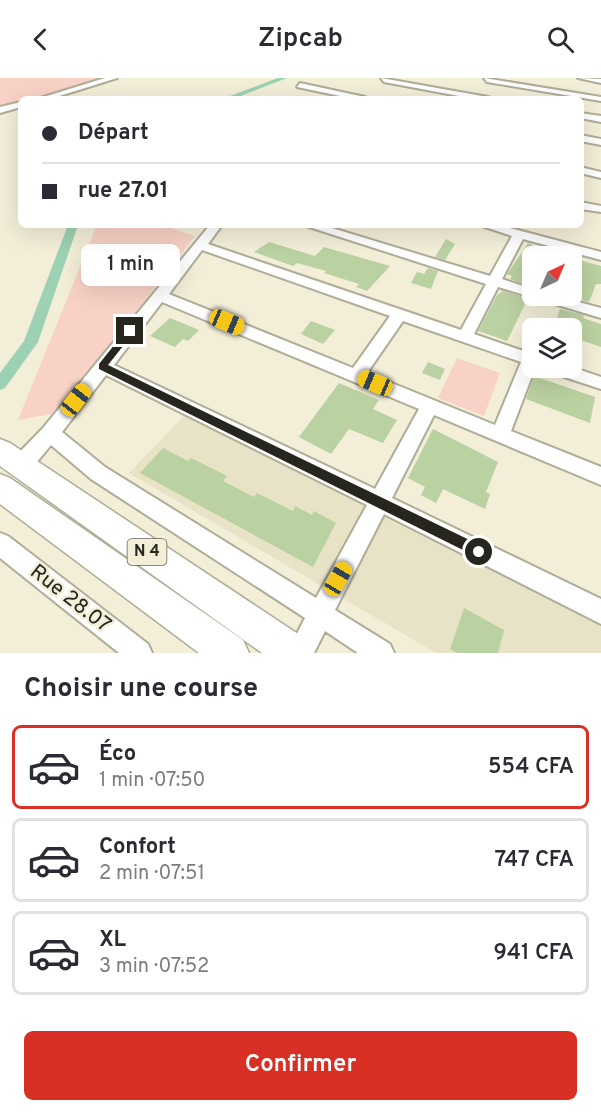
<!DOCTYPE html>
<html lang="fr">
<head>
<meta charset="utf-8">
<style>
  :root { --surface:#fff; --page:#f7f7f7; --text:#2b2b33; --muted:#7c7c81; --line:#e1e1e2; --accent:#d93025 }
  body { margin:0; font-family:Overpass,sans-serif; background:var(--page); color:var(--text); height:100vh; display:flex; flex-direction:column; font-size:22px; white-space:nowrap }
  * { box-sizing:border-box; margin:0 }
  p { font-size:20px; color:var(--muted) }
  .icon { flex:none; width:33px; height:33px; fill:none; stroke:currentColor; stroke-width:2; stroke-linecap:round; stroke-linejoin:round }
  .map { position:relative; height:575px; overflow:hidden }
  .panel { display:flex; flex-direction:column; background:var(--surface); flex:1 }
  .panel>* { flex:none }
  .hud { position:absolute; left:18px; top:18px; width:566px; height:132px; border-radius:9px; box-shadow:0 6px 24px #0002; display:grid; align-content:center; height:132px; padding:0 24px; background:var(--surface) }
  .needle { width:39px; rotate:44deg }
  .tools { position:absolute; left:522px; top:168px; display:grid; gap:12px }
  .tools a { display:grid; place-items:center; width:60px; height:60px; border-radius:9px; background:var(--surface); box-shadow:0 6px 24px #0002; font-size:30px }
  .end { position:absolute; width:27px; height:27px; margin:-14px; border:8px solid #27261e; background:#fff; box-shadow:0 0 0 3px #fff }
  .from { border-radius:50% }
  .bubble { position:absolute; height:42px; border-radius:9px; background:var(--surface); box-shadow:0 6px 24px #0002; font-size:20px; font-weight:600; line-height:42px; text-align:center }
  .car { position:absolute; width:18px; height:36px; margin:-18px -9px; border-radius:8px; box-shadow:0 0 4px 2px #0007; background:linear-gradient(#f5c518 24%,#345 0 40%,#f5c518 0 76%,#345 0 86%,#f5c518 0) }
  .hud b { display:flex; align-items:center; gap:21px; height:57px; font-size:22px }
  .hud b+b { border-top:2px solid var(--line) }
  .hud i { width:15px; height:15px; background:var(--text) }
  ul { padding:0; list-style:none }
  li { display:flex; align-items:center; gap:18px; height:84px; margin:0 12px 9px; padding:0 12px; border:3px solid var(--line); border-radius:9px }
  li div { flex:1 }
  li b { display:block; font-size:22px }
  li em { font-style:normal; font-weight:600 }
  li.on { border-color:var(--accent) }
  li>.icon { width:54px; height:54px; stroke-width:1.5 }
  h2 { padding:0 24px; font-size:27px; line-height:72px }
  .button { display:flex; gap:12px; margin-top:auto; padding:12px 24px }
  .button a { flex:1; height:69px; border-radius:9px; background:var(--accent); color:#fff; font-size:24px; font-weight:600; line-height:69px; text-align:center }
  header { display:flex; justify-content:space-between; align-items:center; height:78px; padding:0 24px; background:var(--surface); font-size:27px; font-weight:600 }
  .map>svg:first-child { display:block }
</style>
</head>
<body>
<header><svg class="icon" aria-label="back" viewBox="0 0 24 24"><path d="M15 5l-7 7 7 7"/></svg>Zipcab<svg class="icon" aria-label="search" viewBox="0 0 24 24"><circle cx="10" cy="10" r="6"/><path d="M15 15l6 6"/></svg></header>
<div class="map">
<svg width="601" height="575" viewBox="0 0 601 575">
  <rect width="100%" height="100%" fill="#f2eed8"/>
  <path fill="#e8e3c6" d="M184,338l417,208v29h-165l-307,-180z"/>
  <g fill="#f8d2c6">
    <path d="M0,0h104l-104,29z"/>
    <path d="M97,147h65l33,11 -138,177 -39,7z"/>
    <path d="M457,280l43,15 -16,43 -46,-18z"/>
  </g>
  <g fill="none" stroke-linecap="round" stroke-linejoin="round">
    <g fill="#9cd1b3" fill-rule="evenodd">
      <path d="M278,0h9l-54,21h-11z"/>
      <path d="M68,147h10l-40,117 -33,46 -5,2v-17l24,-32z"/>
    </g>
  </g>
  <g fill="#bad1a1">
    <path d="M446,161l9,5 -10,16 -10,-3z"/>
    <path d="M269,164l46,14 9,-9 66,19 -23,25 -11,-4 3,-3 -35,-11 2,-2 -29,-8 -4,3 -39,-14z"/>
    <path d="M528,165l4,1v43l-22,-8 2,-3 -5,-2z"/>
    <path d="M572,180l29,8v18h-5l-7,18 -17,-4z"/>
    <path d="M428,190l10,3 -7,18 -20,-6 6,-11 7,2z"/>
    <path d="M503,213l25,7 -21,43 -29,-10 19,-36z"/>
    <path d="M560,231l24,6 -1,3 18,6v23l-26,-9 -3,7v-17h-19z"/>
    <path d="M170,240l29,12 -11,11 -5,-2 -8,8 -25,-11z"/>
    <path d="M311,243l24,9 -12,14 -22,-10z"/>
    <path d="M428,284l17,7 -5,11 -18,-7z"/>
    <path d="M534,298l61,21 -5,26 -64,-24z"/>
    <path d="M339,305l40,17 -6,9 24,11 -14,23 -34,-14 -18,25 -32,-17z"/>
    <path d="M433,351l65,33 -12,30 4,2 -5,15 -42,-20 -7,14 -15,-8 4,-8 -17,-9z"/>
    <path d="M163,370l25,13 3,-3 36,18 -4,5 31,16 3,-4 36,18 2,-5 17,9 2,-4 22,12 -23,44 -173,-94z"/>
    <path d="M464,530l40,22 -6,23h-41l-7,-4z"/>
  </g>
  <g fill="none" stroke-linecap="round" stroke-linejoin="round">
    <defs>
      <g id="minor">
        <path d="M105,0h12l-67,21h-13z"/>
        <path d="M381,0l107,19 4,2h-17l-91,-17z"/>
        <path d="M484,0l117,19v4l-114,-19z"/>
        <path d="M578,0l23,1v4z"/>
        <path d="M300,5l65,14 4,2h-15l-57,-12z"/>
        <path d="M21,24v5l-21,6v-6z"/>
        <path d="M580,35l21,3v6l-21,-4z"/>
        <path d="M580,57l21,4v6l-21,-4z"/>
        <path d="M580,89l21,5v6l-21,-5z"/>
        <path d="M580,124l21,4v6l-21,-3z"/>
        <path d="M210,147h12l-14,19 253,86 25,-46 -183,-59h19l168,51 22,-40 -33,-11h20l102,27v8l-78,-21 -21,40 30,10v7h24l45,12v10l-103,-31 -24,47 58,20v14h3l-24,63 90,36v18l-167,-70 -42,83 209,101v25l-217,-110 -49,96 55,34 4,9h-36l-33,-22 -11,22h-27l18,-35 -214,-139 -40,-34c-10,11 -21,31 -37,25l-3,-6 3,-6 29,-30zM202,172l188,66 -37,52 -184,-74zM162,224l257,107 -44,80 -261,-124zM403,243l118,41 -26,63 -128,-52zM106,297l261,130 -51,93 -211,-131 -43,-35z"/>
        <path d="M572,289l29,10v12l-52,-17 -2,-4z"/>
        <path d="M0,455l8,3 140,108 4,9h-33l-119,-95z"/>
      </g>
      <g id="highway">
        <path d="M0,361l10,4 297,197 6,13h-51l-262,-187z"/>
        <path d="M0,396l10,4 233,162 6,13h-50l-199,-149z"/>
      </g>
    </defs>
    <use href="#minor" stroke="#afac97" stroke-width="4"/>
    <use href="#highway" stroke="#afac97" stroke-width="3"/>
    <use href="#minor" fill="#fff" fill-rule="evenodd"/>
    <use href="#highway" fill="#fff" fill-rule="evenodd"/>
  </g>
  <path fill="#27261e" d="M127,251l8,2 -27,34 376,182v9h-9l-376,-187v-5z"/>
  <g text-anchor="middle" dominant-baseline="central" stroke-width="5" stroke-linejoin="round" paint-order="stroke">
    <rect fill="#f2eed8" stroke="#646256" stroke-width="1.5" x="127.5" y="461" width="39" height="26" rx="4.5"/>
    <g font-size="16" font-weight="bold" fill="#27261e">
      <text x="147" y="474">N 4</text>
    </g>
    <g font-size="21" fill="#27261e" stroke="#f2eed8">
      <text transform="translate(70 521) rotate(38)">Rue 28.07</text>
    </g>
  </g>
</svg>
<div class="tools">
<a><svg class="needle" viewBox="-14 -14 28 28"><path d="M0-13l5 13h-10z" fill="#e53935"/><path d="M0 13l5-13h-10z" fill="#7c7c81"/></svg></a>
<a><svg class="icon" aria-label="layers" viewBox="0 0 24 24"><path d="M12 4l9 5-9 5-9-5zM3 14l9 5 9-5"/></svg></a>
</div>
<i class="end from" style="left:479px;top:474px"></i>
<i class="end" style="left:130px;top:253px"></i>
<div class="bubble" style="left:81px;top:166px;width:99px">1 min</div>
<i class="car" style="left:227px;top:244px;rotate:113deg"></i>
<i class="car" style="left:375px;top:305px;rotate:293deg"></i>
<i class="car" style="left:76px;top:322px;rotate:38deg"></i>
<i class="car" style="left:338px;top:501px;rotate:30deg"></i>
<div class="hud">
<b><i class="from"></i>Départ</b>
<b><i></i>rue 27.01</b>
</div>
</div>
<section class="panel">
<h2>Choisir une course</h2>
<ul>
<li class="on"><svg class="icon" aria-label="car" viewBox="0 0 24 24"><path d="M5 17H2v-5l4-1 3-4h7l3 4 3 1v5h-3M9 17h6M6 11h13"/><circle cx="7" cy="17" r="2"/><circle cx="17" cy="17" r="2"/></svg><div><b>Éco</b><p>1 min · 07:50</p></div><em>554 CFA</em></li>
<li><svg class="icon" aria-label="car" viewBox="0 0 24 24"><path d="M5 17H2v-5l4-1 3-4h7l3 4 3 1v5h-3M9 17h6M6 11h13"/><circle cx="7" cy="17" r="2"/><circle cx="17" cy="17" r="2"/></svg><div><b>Confort</b><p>2 min · 07:51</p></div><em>747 CFA</em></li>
<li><svg class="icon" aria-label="car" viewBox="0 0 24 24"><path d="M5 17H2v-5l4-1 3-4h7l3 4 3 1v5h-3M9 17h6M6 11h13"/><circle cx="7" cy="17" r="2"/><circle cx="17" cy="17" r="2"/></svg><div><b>XL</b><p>3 min · 07:52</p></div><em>941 CFA</em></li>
</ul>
<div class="button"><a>Confirmer</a></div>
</section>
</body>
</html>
